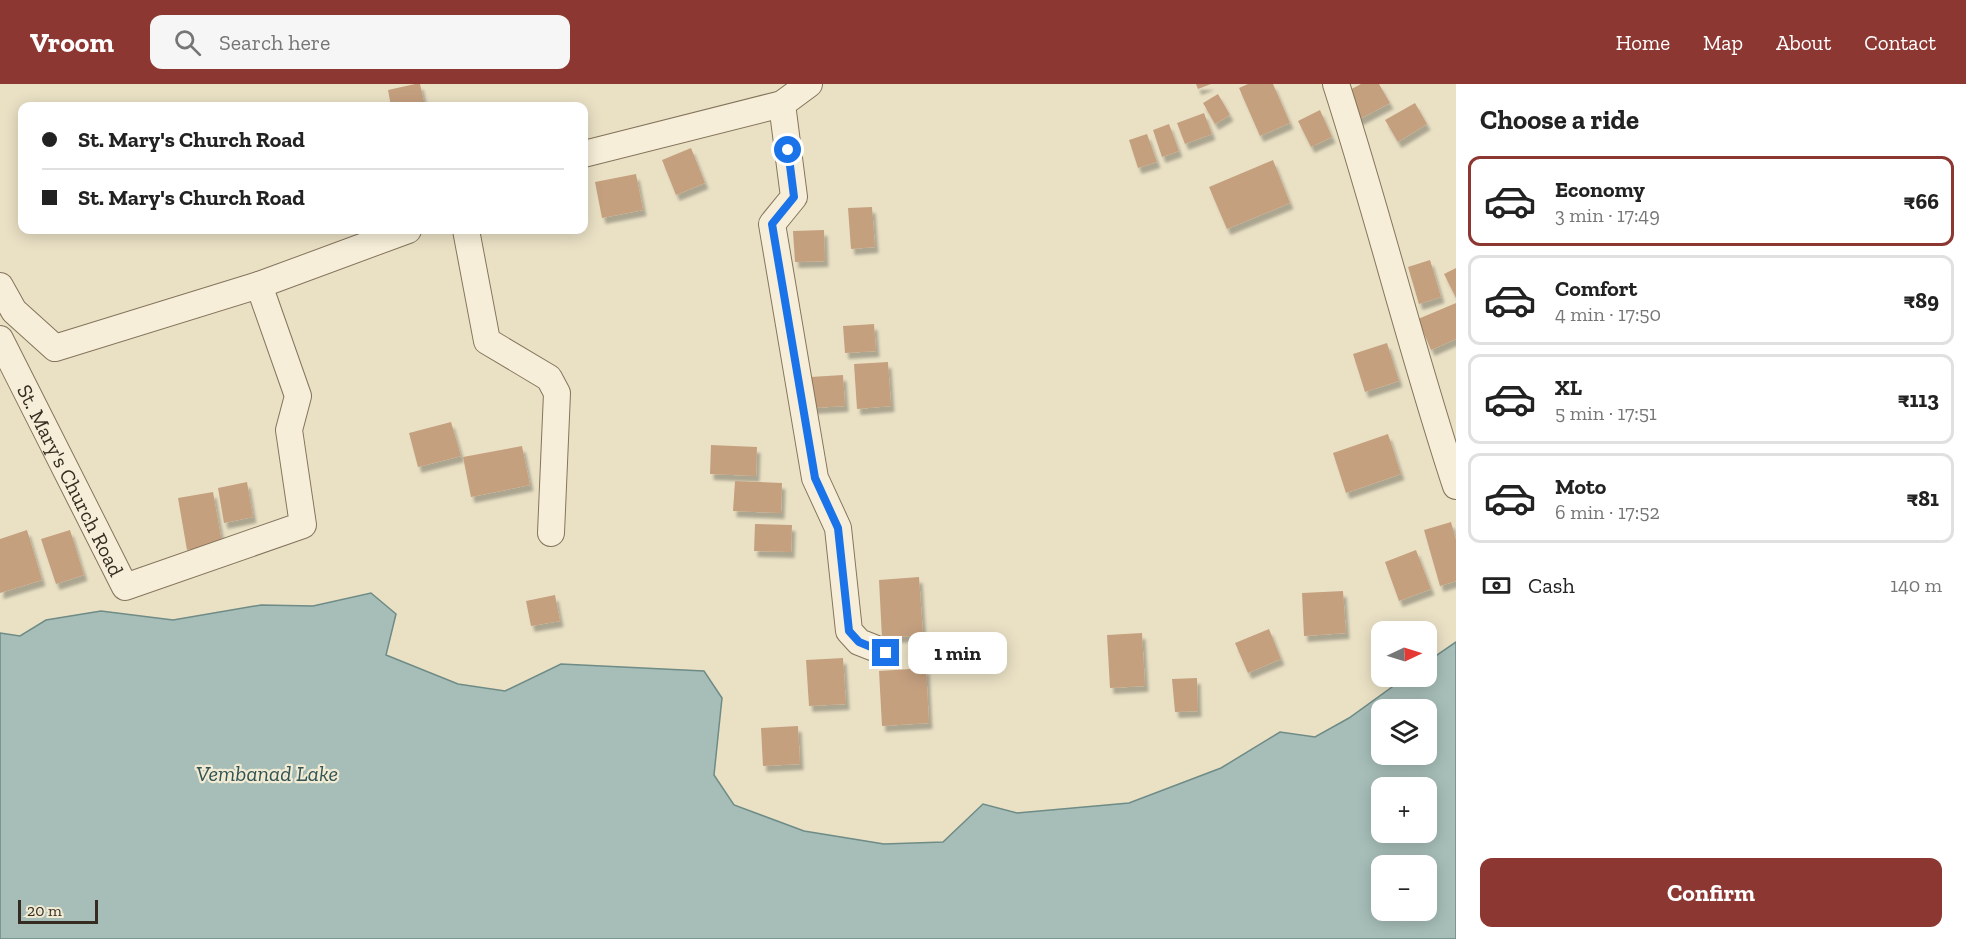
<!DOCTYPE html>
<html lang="en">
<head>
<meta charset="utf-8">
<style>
  :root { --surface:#fff; --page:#f6f6f6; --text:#222; --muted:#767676; --line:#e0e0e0; --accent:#8d3732 }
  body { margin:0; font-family:"Zilla Slab",serif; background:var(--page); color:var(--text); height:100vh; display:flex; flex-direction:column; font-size:22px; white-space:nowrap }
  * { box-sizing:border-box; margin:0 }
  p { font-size:20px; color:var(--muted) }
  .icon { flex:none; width:33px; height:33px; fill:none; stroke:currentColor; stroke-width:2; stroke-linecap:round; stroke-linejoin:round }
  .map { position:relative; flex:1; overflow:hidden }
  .drawer { display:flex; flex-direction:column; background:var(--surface); width:510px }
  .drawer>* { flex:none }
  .banner { position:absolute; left:18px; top:18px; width:570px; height:132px; border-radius:12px; box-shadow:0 3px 15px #0003; display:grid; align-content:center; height:132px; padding:0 24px; background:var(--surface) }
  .needle { width:39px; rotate:86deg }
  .fabs { position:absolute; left:1371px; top:537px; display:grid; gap:12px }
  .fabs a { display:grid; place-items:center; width:66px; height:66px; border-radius:12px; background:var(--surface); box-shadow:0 3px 15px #0003; font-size:30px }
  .scale { position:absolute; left:18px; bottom:15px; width:80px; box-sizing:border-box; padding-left:6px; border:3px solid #352b20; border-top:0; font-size:16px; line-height:21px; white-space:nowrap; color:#352b20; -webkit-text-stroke:4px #f2ebd4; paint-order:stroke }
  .end { position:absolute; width:27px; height:27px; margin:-14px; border:8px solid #1a73e8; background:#fff; box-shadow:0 0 0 3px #fff }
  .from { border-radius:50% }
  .bubble { position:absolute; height:42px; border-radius:12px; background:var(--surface); box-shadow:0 3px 15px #0003; font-size:20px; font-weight:700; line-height:42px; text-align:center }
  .banner b { display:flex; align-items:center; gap:21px; height:57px; font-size:22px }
  .banner b+b { border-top:2px solid var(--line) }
  .banner i { width:15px; height:15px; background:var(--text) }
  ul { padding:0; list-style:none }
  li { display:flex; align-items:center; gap:18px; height:90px; margin:0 12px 9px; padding:0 12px; border:3px solid var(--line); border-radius:12px }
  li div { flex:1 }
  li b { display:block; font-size:22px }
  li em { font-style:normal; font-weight:700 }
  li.active { border-color:var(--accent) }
  li>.icon { width:54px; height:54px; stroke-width:1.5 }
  h2 { padding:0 24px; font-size:27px; line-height:72px }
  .pay { display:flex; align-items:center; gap:15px; height:66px; padding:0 24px; font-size:22px }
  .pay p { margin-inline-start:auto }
  .primary-button { display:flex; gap:12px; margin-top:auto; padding:12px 24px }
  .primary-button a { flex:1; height:69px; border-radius:12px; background:var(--accent); color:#fff; font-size:24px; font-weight:700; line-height:69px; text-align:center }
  header { display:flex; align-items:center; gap:36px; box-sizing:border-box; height:84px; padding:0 30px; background:var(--accent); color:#fff }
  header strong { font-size:28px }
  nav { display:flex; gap:33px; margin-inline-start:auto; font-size:21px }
  .search { width:420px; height:54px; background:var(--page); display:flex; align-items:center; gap:15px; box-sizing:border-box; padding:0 21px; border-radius:12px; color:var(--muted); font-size:22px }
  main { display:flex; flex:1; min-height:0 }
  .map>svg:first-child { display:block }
</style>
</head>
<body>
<header>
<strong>Vroom</strong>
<div class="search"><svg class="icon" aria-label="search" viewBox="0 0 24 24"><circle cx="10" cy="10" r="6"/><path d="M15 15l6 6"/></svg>Search here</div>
<nav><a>Home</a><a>Map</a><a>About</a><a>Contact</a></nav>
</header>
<main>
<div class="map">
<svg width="1456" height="855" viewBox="0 0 1456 855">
  <defs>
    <filter id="shadow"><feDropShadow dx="3.5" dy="6" stdDeviation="1.5" flood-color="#0004"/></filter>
  </defs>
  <rect width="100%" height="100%" fill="#eae1c5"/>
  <path fill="#a7beb8" stroke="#6e8b86" stroke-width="1.5" fill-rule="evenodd" d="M371,509l25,21 -10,41 72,29 47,7 56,-27 143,7 18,27 -8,77 20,30 70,26 80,13 59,-2 40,-38 34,9 112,-10 92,-35 59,-36 35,5 34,-19 57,-41 20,-1 1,-14 29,-20v297h-1456v-306l20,3 26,-16 55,-9 72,9 88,-15 52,1zM1382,626h44v44h-44zM1382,704h44v44h-44zM1382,782h44v44h-44z"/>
  <g fill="#c5a07f" filter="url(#shadow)">
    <path d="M415,0h5l5,22h-34l-3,-16z"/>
    <path d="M1196,0h15l-13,5z"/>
    <path d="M1248,0h25l17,39 -30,13 -21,-48z"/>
    <path d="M1361,0h18l11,19 -32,17 -14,-27z"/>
    <path d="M1218,10l12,21 -15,9 -12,-21z"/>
    <path d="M1415,19l12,21 -29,18 -13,-22z"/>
    <path d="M1320,26l12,27 -21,10 -13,-26z"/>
    <path d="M1204,29l8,21 -27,10 -8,-21z"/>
    <path d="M1169,40l10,27 -17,6 -9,-27z"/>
    <path d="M1147,50l10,28 -19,6 -9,-28z"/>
    <path d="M691,64l14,35 -29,12 -14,-35z"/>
    <path d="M1273,76l17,43 -63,26 -18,-42z"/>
    <path d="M636,90l7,36 -41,8 -7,-36z"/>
    <path d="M872,123l3,40 -24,2 -3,-41z"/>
    <path d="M824,146l1,31 -30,1 -2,-31z"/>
    <path d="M1430,176l11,37 -22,7 -11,-37z"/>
    <path d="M1456,184v30l-12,-24z"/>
    <path d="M1456,219v36l-25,11 -13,-31z"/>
    <path d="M874,240l2,27 -31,2 -2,-27z"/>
    <path d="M1387,259l12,38 -34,11 -12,-38z"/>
    <path d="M888,278l3,44 -34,3 -3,-45z"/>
    <path d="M843,291l2,31 -33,2 -2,-31z"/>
    <path d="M451,338l10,34 -43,11 -9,-34z"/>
    <path d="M1388,350l13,40 -55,19 -13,-40z"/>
    <path d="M711,361l46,2 -1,29 -46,-2z"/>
    <path d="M522,362l8,39 -59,12 -8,-40z"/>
    <path d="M735,397l47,2 -1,30 -48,-2z"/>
    <path d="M247,398l6,35 -29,6 -6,-35z"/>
    <path d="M213,408l9,51 -35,7 -9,-52z"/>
    <path d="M1451,438l5,18v41l-16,5 -16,-56z"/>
    <path d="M755,440l37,1 -1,27 -37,-1z"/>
    <path d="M27,446l15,50 -42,13v-54z"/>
    <path d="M70,446l14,45 -28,9 -15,-45z"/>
    <path d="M1416,466l15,39 -32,12 -14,-39z"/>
    <path d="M919,493l4,58 -41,3 -3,-58z"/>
    <path d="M1343,507l3,42 -42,3 -2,-43z"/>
    <path d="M555,511l5,26 -29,5 -5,-25z"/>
    <path d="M1269,545l12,30 -33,14 -13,-30z"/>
    <path d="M1142,549l3,53 -35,2 -3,-53z"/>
    <path d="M843,574l3,46 -37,2 -3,-46z"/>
    <path d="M926,584l3,55 -47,3 -3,-55z"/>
    <path d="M1197,594l1,33 -23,1 -3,-33z"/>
    <path d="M798,642l2,38 -37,2 -2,-38z"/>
  </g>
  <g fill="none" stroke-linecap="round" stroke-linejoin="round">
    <defs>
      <g id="street">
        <path d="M1336,0c43,133 76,269 120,402"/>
        <path d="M782,20l12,93 -22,27 43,254 23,50 11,103 10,11 28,11"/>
        <path d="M584,70l198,-50 27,-20"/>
        <path d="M466,146l21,111 62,37 8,15 -6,140"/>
        <path d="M0,202l14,25 41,37 204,-63 149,-55"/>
        <path id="s1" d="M0,255l125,248 178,-62 -14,-95 9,-34 -39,-111"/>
      </g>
    </defs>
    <use href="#street" stroke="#84745d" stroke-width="28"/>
    <use href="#street" stroke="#f6eed8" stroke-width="26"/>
  </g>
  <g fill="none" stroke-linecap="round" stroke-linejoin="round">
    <path stroke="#1a73e8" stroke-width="8" d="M788,66l6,47 -22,27 43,254 23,50 11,103 10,11 27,11"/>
  </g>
  <g text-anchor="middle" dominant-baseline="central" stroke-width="4.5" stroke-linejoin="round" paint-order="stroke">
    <g font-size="21" fill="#352b20" stroke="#f2ebd4">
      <text stroke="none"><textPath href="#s1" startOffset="158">St. Mary's Church Road</textPath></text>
    </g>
    <g font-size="22" font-style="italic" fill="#305353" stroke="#f2ebd4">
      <text x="267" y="689">Vembanad Lake</text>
    </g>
  </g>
</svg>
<div class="fabs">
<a><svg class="needle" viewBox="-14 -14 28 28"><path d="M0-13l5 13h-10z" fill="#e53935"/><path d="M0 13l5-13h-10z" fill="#767676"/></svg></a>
<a><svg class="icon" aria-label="layers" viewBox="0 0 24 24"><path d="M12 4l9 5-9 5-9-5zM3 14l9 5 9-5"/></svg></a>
<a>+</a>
<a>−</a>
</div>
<div class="scale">20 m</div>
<i class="end from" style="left:788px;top:66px"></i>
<i class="end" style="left:886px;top:569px"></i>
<div class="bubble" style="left:908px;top:548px;width:99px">1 min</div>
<div class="banner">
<b><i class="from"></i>St. Mary's Church Road</b>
<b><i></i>St. Mary's Church Road</b>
</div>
</div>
<section class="drawer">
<h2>Choose a ride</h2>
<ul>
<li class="active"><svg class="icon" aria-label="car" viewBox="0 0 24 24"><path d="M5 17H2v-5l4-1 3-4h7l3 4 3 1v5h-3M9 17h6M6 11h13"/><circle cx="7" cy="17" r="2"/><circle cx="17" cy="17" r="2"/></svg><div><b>Economy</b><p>3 min · 17:49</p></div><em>₹66</em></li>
<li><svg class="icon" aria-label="car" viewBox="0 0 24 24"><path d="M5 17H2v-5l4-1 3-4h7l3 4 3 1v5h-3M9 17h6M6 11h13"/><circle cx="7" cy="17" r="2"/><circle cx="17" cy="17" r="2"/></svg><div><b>Comfort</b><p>4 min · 17:50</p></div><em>₹89</em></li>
<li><svg class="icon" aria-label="car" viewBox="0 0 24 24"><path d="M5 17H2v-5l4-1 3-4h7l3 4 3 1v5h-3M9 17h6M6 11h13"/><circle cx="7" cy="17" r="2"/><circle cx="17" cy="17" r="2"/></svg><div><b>XL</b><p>5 min · 17:51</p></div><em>₹113</em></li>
<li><svg class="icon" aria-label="car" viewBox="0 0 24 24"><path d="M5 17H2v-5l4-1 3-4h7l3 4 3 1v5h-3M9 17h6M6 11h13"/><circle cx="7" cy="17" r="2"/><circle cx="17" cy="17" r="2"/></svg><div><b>Moto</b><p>6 min · 17:52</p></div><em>₹81</em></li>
</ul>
<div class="pay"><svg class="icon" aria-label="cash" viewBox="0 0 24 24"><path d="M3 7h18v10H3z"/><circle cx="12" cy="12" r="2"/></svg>Cash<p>140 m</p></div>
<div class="primary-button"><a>Confirm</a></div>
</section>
</main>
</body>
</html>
